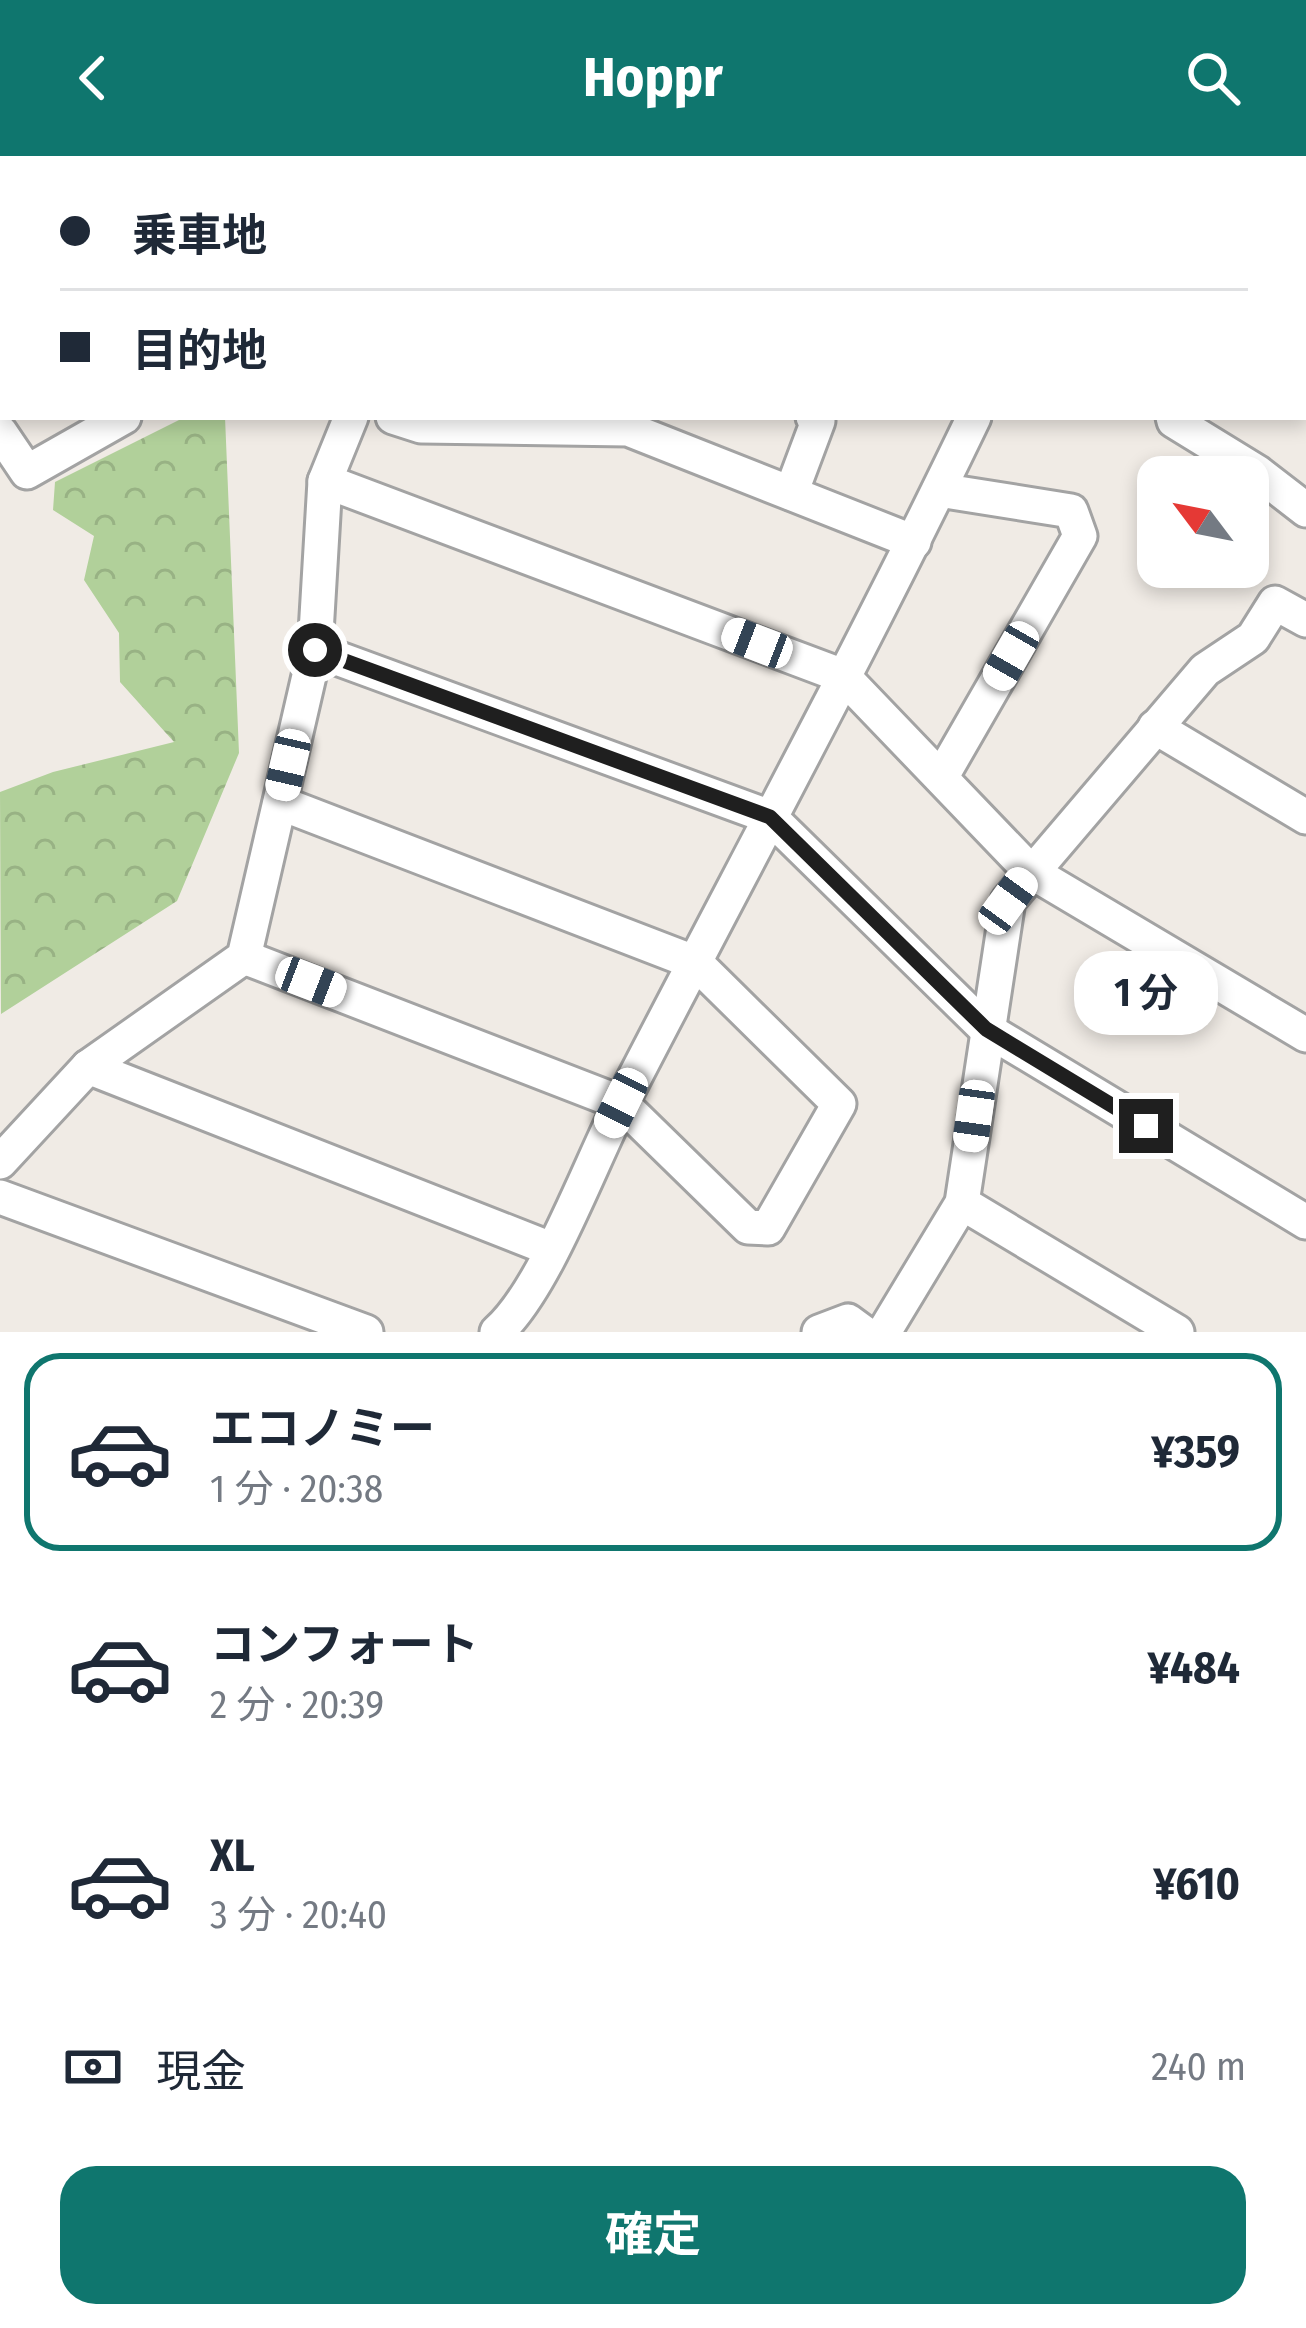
<!DOCTYPE html>
<html lang="ja">
<head>
<meta charset="utf-8">
<style>
  :root { --surface:#fff; --page:#f2f2f3; --text:#1f2937; --muted:#747a83; --line:#e0e1e3; --accent:#0f766e }
  body { margin:0; font-family:"Fira Sans Condensed","Noto Sans JP",sans-serif; background:var(--page); color:var(--text); height:100vh; display:flex; flex-direction:column; font-size:45px; white-space:nowrap }
  * { box-sizing:border-box; margin:0 }
  p { font-size:39px; color:var(--muted) }
  .icon { flex:none; width:66px; height:66px; fill:none; stroke:currentColor; stroke-width:2; stroke-linecap:round; stroke-linejoin:round }
  .map { position:relative; height:1176px; overflow:hidden }
  .sheet { display:flex; flex-direction:column; background:var(--surface); flex:1 }
  .sheet>* { flex:none }
  .top-card { position:absolute; left:0px; top:0px; width:1308px; height:264px; box-shadow:0 6px 18px #0003; display:grid; align-content:center; height:264px; padding:0 60px; background:var(--surface) }
  .needle { width:78px; rotate:302deg }
  .buttons { position:absolute; left:1137px; top:300px; display:grid; gap:24px }
  .buttons a { display:grid; place-items:center; width:132px; height:132px; border-radius:24px; background:var(--surface); box-shadow:0 6px 18px #0003; font-size:60px }
  .end { position:absolute; width:54px; height:54px; margin:-27px; border:15px solid #1f1f1f; background:#fff; box-shadow:0 0 0 6px #fff }
  .from { border-radius:50% }
  .bubble { position:absolute; height:84px; border-radius:36px; background:var(--surface); box-shadow:0 6px 18px #0003; font-size:39px; font-weight:700; line-height:84px; text-align:center }
  .car { position:absolute; width:36px; height:72px; margin:-36px -18px; border-radius:15px; box-shadow:0 0 9px 3px #0007; background:linear-gradient(#fff 24%,#345 0 40%,#fff 0 76%,#345 0 86%,#fff 0) }
  .top-card b { display:flex; align-items:center; gap:42px; height:114px; font-size:45px }
  .top-card b+b { border-top:3px solid var(--line) }
  .top-card i { width:30px; height:30px; background:var(--text) }
  ul { padding:21px 0 0; list-style:none }
  li { display:flex; align-items:center; gap:36px; height:198px; margin:0 24px 18px; padding:0 36px; border:6px solid transparent; border-radius:36px }
  li div { flex:1 }
  li b { display:block; font-size:45px }
  li em { font-style:normal; font-weight:700 }
  li.selected { border-color:var(--accent) }
  li>.icon { width:108px; height:108px; stroke-width:1.5 }
  .pay { display:flex; align-items:center; gap:30px; height:132px; padding:0 60px; font-size:45px }
  .pay p { margin-inline-start:auto }
  .primary-button { display:flex; gap:24px; margin-top:auto; padding:24px 60px }
  .primary-button a { flex:1; height:138px; border-radius:36px; background:var(--accent); color:#fff; font-size:48px; font-weight:700; line-height:138px; text-align:center }
  header { display:flex; justify-content:space-between; align-items:center; height:156px; padding:0 60px; background:var(--accent); color:#fff; font-size:54px; font-weight:700 }
  .map>svg:first-child { display:block }
</style>
</head>
<body>
<header><svg class="icon" aria-label="back" viewBox="0 0 24 24"><path d="M15 5l-7 7 7 7"/></svg>Hoppr<svg class="icon" aria-label="search" viewBox="0 0 24 24"><circle cx="10" cy="10" r="6"/><path d="M15 15l6 6"/></svg></header>
<div class="map">
<svg width="1306" height="1176" viewBox="0 0 1306 1176">
  <defs>
    <pattern id="forest-crowns" width="20" height="18" patternUnits="userSpaceOnUse" patternTransform="scale(3)"><rect width="20" height="18" fill="#b1d09a"/><path d="M2 6a3 3 0 1 1 6 0M12 15a3 3 0 1 1 6 0" fill="none" stroke="#98b284"/></pattern>
  </defs>
  <rect width="100%" height="100%" fill="#f0ebe5"/>
  <path fill="url(#forest-crowns)" d="M185,261h40l14,336 -62,148 -176,113 -1,-222 53,-20 121,-30 -54,-60 -1,-49 -35,-53 10,-44 -41,-26 2,-28z"/>
  <g fill="none" stroke-linecap="round" stroke-linejoin="round">
    <defs>
      <g id="minor">
        <path d="M87,0l2,3"/>
        <path d="M1112,0l10,3"/>
        <path d="M0,3l3,5"/>
        <path d="M187,3l1,-3"/>
        <path d="M354,3v-3"/>
        <path d="M709,3v-3"/>
        <path d="M821,3l1,-3"/>
        <path d="M952,3l1,-3"/>
        <path d="M1086,3l2,-3"/>
        <path d="M1305,59h1"/>
        <path d="M1305,186h1"/>
        <path d="M393,261l28,9 207,3 286,113"/>
        <path d="M1173,261l1,4 83,51 49,38"/>
        <path d="M0,276l27,40 97,-55"/>
        <path d="M325,325l518,195 187,195 276,164"/>
        <path d="M939,334l132,21 9,25 -138,240"/>
        <path d="M791,337l27,-72 -5,-4"/>
        <path d="M315,494l455,167 216,212 320,193"/>
        <path d="M1155,571l151,90"/>
        <path d="M244,801l377,146 127,124 20,1 71,-124 -143,-141 -416,-160"/>
        <path d="M88,911l463,182"/>
        <path d="M0,1006l88,-95 156,-110 71,-307 10,-169 26,-64"/>
        <path d="M0,1041l366,135"/>
        <path d="M962,1047l215,129"/>
        <path d="M497,1176c48,-42 94,-171 126,-232 117,-227 240,-452 351,-683"/>
        <path d="M819,1176l29,-11 15,11"/>
        <path d="M884,1176l78,-129 46,-302 197,-231 48,-32 22,-35 31,17"/>
      </g>
    </defs>
    <use href="#minor" stroke="#a3a3a3" stroke-width="39"/>
    <use href="#minor" stroke="#fff" stroke-width="33"/>
  </g>
  <g fill="none" stroke-linecap="round" stroke-linejoin="round">
    <path stroke="#1f1f1f" stroke-width="15" d="M315,494l455,167 216,212 160,97"/>
  </g>
</svg>
<div class="buttons">
<a><svg class="needle" viewBox="-14 -14 28 28"><path d="M0-13l5 13h-10z" fill="#e53935"/><path d="M0 13l5-13h-10z" fill="#747a83"/></svg></a>
</div>
<i class="end from" style="left:315px;top:494px"></i>
<i class="end" style="left:1146px;top:970px"></i>
<div class="bubble" style="left:1074px;top:795px;width:144px">1 分</div>
<i class="car" style="left:757px;top:487px;rotate:291deg"></i>
<i class="car" style="left:1011px;top:500px;rotate:210deg"></i>
<i class="car" style="left:288px;top:609px;rotate:193deg"></i>
<i class="car" style="left:1008px;top:745px;rotate:36deg"></i>
<i class="car" style="left:311px;top:826px;rotate:111deg"></i>
<i class="car" style="left:621px;top:947px;rotate:206deg"></i>
<i class="car" style="left:974px;top:960px;rotate:188deg"></i>
<div class="top-card">
<b><i class="from"></i>乗車地</b>
<b><i></i>目的地</b>
</div>
</div>
<section class="sheet">
<ul>
<li class="selected"><svg class="icon" aria-label="car" viewBox="0 0 24 24"><path d="M5 17H2v-5l4-1 3-4h7l3 4 3 1v5h-3M9 17h6M6 11h13"/><circle cx="7" cy="17" r="2"/><circle cx="17" cy="17" r="2"/></svg><div><b>エコノミー</b><p>1 分 · 20:38</p></div><em>¥359</em></li>
<li><svg class="icon" aria-label="car" viewBox="0 0 24 24"><path d="M5 17H2v-5l4-1 3-4h7l3 4 3 1v5h-3M9 17h6M6 11h13"/><circle cx="7" cy="17" r="2"/><circle cx="17" cy="17" r="2"/></svg><div><b>コンフォート</b><p>2 分 · 20:39</p></div><em>¥484</em></li>
<li><svg class="icon" aria-label="car" viewBox="0 0 24 24"><path d="M5 17H2v-5l4-1 3-4h7l3 4 3 1v5h-3M9 17h6M6 11h13"/><circle cx="7" cy="17" r="2"/><circle cx="17" cy="17" r="2"/></svg><div><b>XL</b><p>3 分 · 20:40</p></div><em>¥610</em></li>
</ul>
<div class="pay"><svg class="icon" aria-label="cash" viewBox="0 0 24 24"><path d="M3 7h18v10H3z"/><circle cx="12" cy="12" r="2"/></svg>現金<p>240 m</p></div>
<div class="primary-button"><a>確定</a></div>
</section>
</body>
</html>
